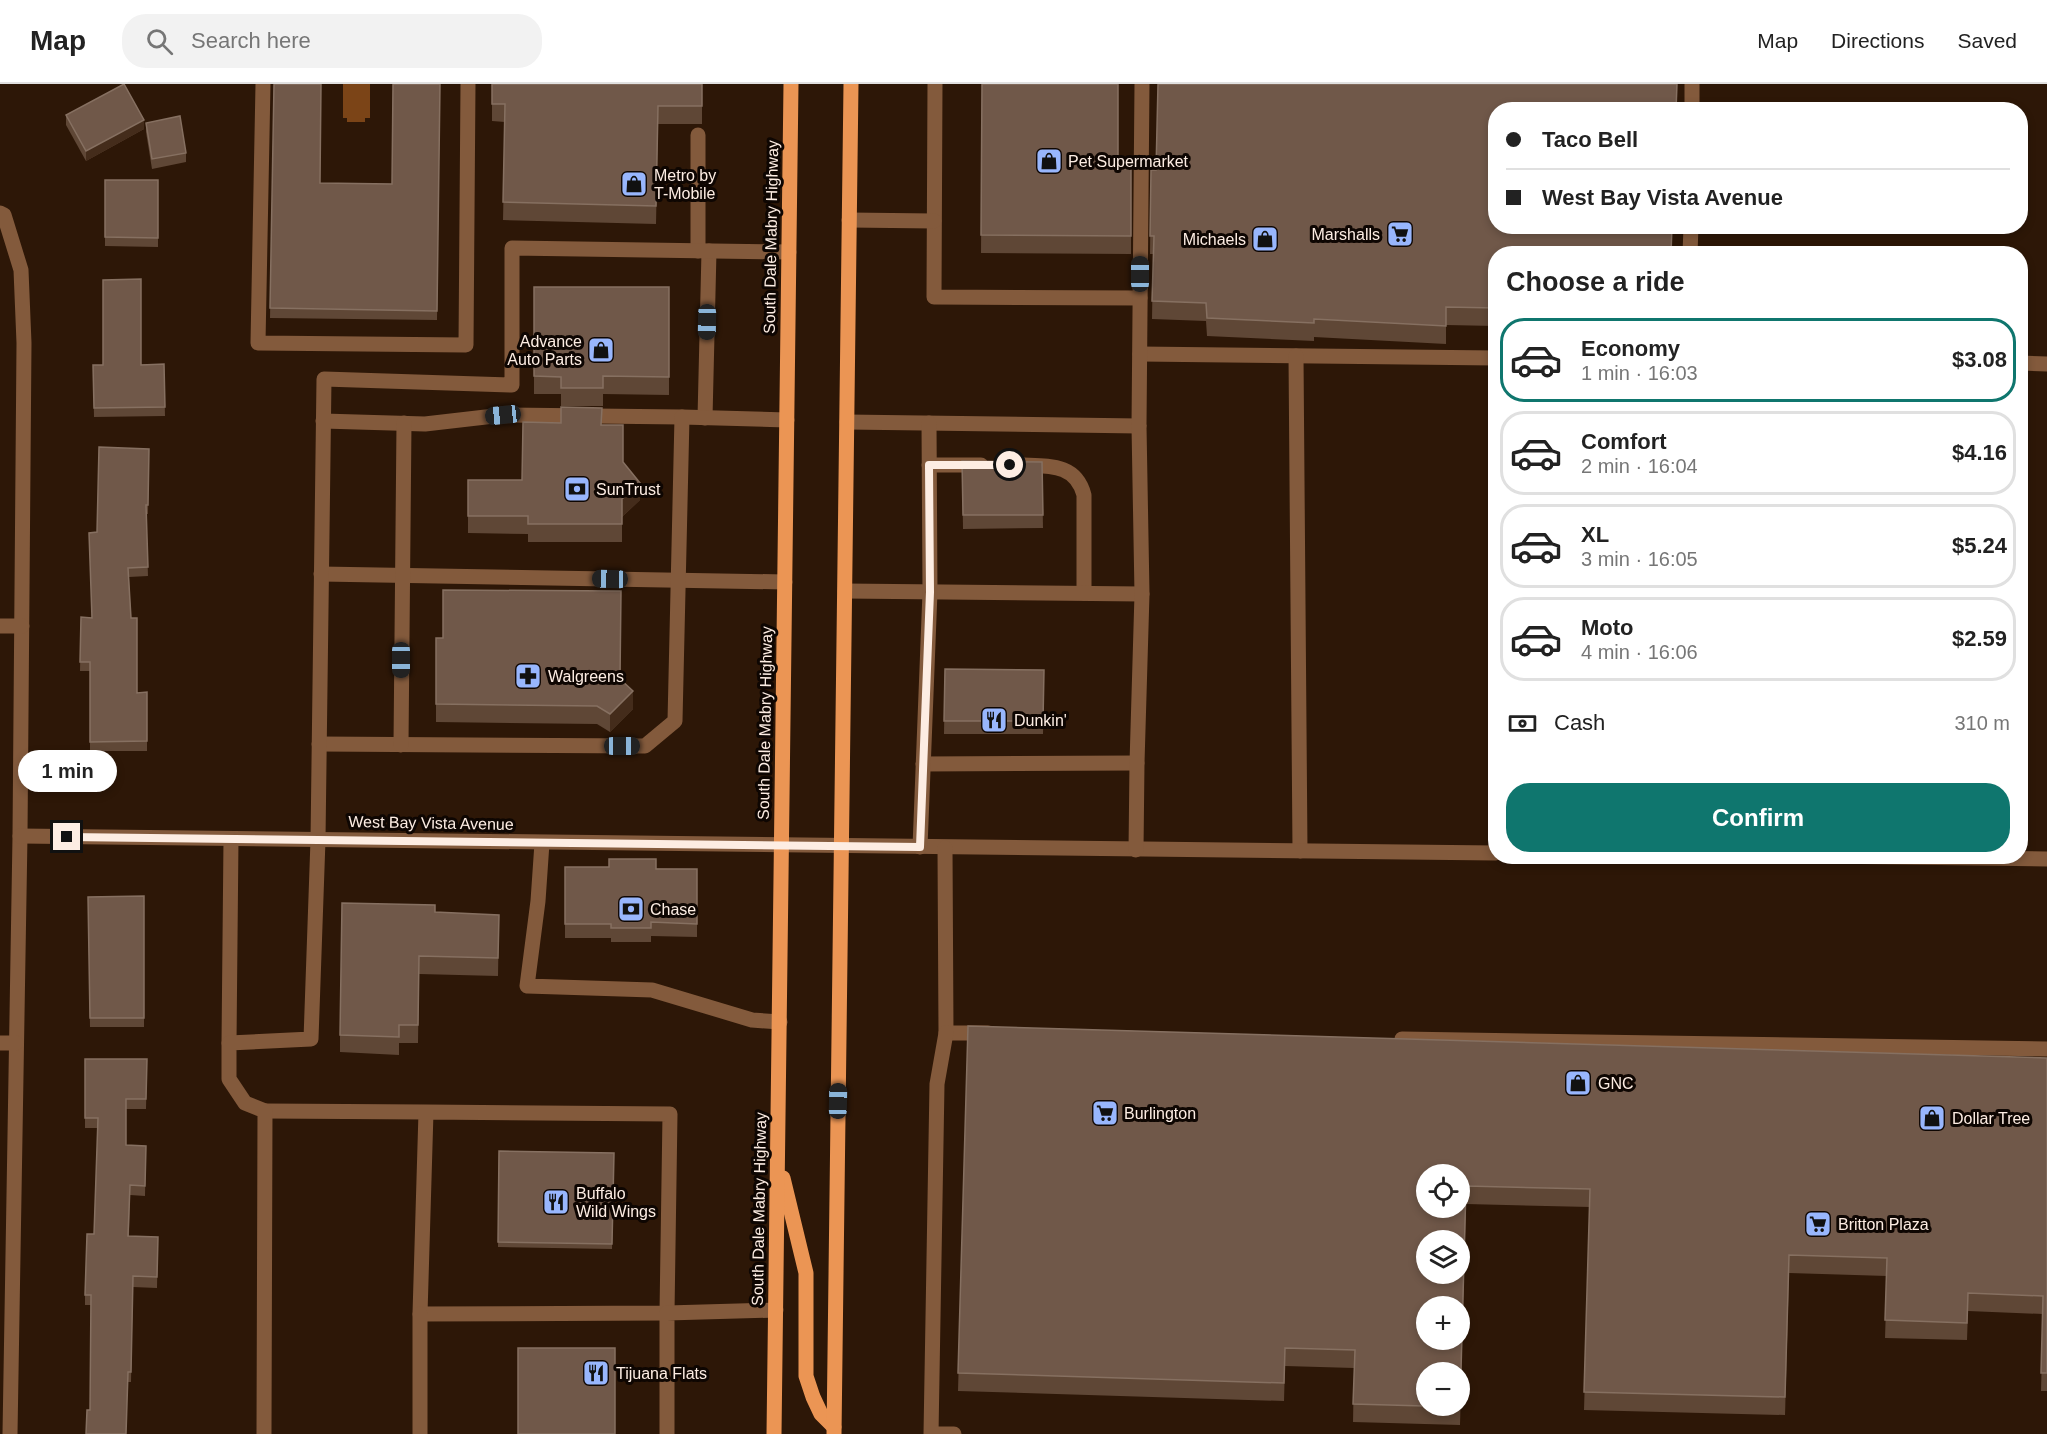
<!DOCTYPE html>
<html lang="en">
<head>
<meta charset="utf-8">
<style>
  :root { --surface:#fff; --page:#f2f2f2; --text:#222; --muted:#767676; --line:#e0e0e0; --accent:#0f766e }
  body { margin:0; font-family:Helvetica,sans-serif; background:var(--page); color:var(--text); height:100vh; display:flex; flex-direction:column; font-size:22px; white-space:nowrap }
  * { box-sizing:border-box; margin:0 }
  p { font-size:20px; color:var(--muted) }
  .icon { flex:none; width:33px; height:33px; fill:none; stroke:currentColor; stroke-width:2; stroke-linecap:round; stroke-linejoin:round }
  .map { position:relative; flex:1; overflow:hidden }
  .drawer { position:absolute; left:1488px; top:162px; width:540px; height:618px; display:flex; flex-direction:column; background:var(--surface); border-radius:24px; box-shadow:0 3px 9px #0003 }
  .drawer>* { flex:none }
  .hud { position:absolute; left:1488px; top:18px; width:540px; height:132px; border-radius:24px; box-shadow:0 3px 9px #0003; display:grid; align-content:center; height:132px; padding:0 18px; background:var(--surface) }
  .fabs { position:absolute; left:1416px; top:1080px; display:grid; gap:12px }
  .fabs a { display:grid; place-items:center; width:54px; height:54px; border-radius:50%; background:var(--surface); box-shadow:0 3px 9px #0003; font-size:30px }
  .end { position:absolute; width:27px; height:27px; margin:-14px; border:8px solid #fdede3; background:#111; box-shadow:0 0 0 3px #111 }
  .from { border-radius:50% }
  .bubble { position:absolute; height:42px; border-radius:21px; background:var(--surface); box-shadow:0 3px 9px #0003; font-size:20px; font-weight:700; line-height:42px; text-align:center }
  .car { position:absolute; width:18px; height:36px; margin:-18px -9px; border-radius:8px; box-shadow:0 0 4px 2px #0007; background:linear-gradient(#222 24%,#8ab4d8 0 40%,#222 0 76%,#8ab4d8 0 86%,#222 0) }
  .hud b { display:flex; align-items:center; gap:21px; height:57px; font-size:22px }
  .hud b+b { border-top:2px solid var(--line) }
  .hud i { width:15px; height:15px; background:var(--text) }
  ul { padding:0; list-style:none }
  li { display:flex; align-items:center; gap:18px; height:84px; margin:0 12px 9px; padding:0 6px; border:3px solid var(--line); border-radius:24px }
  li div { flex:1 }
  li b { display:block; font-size:22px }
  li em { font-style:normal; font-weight:700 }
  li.selected { border-color:var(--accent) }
  li>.icon { width:54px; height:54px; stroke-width:1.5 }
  h2 { padding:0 18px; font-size:27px; line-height:72px }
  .pay { display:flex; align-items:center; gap:15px; height:66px; padding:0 18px; font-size:22px }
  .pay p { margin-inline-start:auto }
  .button { display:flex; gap:12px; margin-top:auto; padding:12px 18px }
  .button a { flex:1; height:69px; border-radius:24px; background:var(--accent); color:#fff; font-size:24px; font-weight:700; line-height:69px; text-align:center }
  header { display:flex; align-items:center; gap:36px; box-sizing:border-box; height:84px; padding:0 30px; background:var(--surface); border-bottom:2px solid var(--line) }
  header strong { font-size:28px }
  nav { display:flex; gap:33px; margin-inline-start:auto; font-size:21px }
  .search { width:420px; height:54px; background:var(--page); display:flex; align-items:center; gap:15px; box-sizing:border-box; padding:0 21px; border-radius:24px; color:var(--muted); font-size:22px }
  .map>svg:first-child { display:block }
</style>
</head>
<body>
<header>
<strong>Map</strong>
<div class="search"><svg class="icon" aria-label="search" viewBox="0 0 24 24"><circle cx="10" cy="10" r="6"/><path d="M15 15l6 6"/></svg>Search here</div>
<nav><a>Map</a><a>Directions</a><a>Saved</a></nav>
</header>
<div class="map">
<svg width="2047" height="1350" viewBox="0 0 2047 1350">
  <rect width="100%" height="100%" fill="#2d1707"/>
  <path fill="#7b4417" d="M343,0h27v34h-5v4h-18v-4h-4z"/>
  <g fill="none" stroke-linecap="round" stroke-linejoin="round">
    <g stroke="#835a3c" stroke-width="15">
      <path d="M263,0l-5,259 208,2 2,-261"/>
      <path d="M935,0l-1,213 206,1"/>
      <path d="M1692,26v-26"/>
      <path d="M698,51v116"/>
      <path d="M0,129l4,2 17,55 3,73 -4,493 -10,598"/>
      <path d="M849,136l85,1"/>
      <path d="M1690,170l1,-28"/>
      <path d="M1140,270l356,4"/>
      <path d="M1296,272l4,495"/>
      <path d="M2020,279l27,1"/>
      <path d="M705,334l4,-167"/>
      <path d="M323,337l102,3 78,-9 179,2"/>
      <path d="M847,338l292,4"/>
      <path d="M929,381h52"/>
      <path d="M1023,381c27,1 53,-1 61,30v98"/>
      <path d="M321,490l464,8"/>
      <path d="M845,507l297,3"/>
      <path d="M0,542h22"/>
      <path d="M319,660l326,2 30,-25 7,-304 105,3"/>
      <path d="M401,661l3,-322"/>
      <path d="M923,680l214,-1"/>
      <path d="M20,752l1476,17"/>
      <path d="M542,759l-4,58 -11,85 125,4 100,30 28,2"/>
      <path d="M920,763l10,-255 -1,-169"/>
      <path d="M945,764l1,185h42"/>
      <path d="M1136,766l1,-87 5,-169 -3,-168 3,-342"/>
      <path d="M1822,772l225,3"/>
      <path d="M946,949l-9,51 -6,350h23"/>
      <path d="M1402,955l645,10"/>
      <path d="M0,959h16"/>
      <path d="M229,959l2,-204"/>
      <path d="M265,1027l161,1 -6,202 247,-1 3,-199 -244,-2"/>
      <path d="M264,1350l1,-323 -20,-8 -16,-24v-36l82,-4 7,-199 6,-461 188,6v-137l277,4"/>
      <path d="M420,1350v-120"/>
      <path d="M667,1350v-121l109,-3"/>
    </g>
    <g stroke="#eb9554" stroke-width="15">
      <path d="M783,1094l23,95v103l7,21 8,17 13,13"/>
      <path d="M774,1350l17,-1350"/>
      <path d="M834,1350l17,-1350"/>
    </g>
  </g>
  <g fill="#5f4736">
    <path d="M274,0l46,99 72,1 48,-100 -3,236 -167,-2z"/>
    <path d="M492,0h210v40h-44l-2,100 -153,-4 2,-98 -13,-1z"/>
    <path d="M982,0l136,85h13v85l-150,-1z"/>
    <path d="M66,31l78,14 -58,32 -20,-36z"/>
    <path d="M146,39l40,30v9l-34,7 -6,-37z"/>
    <path d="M1151,86h5l340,84v72l-50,-1v19l-132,-7v4l-107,-5 -1,-15 -54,-2 1,-65h-3z"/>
    <path d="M105,96h53v67l-53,-1z"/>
    <path d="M534,203h135v108l-66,-1v12h-42v-12h-27z"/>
    <path d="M164,280l1,52 -71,1 -1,-52z"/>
    <path d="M602,341l21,37 17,38 -18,17v25h-94v-8l-60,-1v-53h54z"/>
    <path d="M149,365l-1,65h-2l2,62 -19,1 2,41 6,75 10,-1v59h-57v-80h-10l1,-54 11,1 5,-86z"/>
    <path d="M962,377l80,1 1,66 -80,1z"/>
    <path d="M436,554l184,41 13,30 -23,23 -13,-8 -161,-2z"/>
    <path d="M945,585l99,1 -1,64h-99z"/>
    <path d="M565,783l132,2v68l-46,-1v6h-40v-4h-46z"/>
    <path d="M144,812v131h-54l-2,-130z"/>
    <path d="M435,828l64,3 -1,61 -79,-2 -1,69h-19v12l-59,-3v-17z"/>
    <path d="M968,942l1079,32v333h-6l2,-77 -75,-3 -1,29 -82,-2 2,-62 -98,-3 -4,142 -201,-5 6,-203 -124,-3 -6,221 -107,-3 1,-54 -69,-2 -1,35 -326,-10z"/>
    <path d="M85,975h62l-1,50h-20v36l20,1 -1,50 -15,-1 -1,41 29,1 -1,51 -24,-1 -2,95h-3l-38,28 1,-105h-6v-10l9,-61 4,-106h-13z"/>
    <path d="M499,1067l115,2 -2,96 -114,-2z"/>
  </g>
  <g fill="#442c1b">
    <path d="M144,36v9l-58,32v-10z"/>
    <path d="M640,399v17l-18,17v-18z"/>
    <path d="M633,607v18l-23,23v-18z"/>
    <path d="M1466,1102v18l-6,221v-18z"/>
    <path d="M1789,1171v18l-4,142v-18z"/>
  </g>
  <g fill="#705849" stroke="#867061" stroke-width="1.5" fill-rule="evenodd">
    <path d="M124,0l20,36 -58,31 -20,-36z"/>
    <path d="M274,0h47l-1,99 72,1 1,-100h47l-3,227 -167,-3z"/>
    <path d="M492,0h210v22h-44l-2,100 -153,-4 2,-98h-13z"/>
    <path d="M982,0h136v85h13v67l-150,-1z"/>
    <path d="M1158,0h519l-1,26h-180v116h176l-1,28h-175v54l-50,-1v19l-132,-7v4l-107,-5 -1,-15 -54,-2 2,-65h-4l1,-66h5z"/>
    <path d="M180,32l6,37 -34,6 -6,-36z"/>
    <path d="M105,96h53v58l-53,-1z"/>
    <path d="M141,195v86l23,-1 1,43 -71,1 -1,-43h10v-85z"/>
    <path d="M534,203h135v90l-66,-1v12h-42v-11l-27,-1z"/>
    <path d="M561,323l41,1 -1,17h22v37l17,21 -18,16v25h-94v-8h-60v-36h54l1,-58 38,1z"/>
    <path d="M99,363l50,2 -1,56h-2l2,62 -20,1 3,50h6v75l10,-1v49l-57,1v-80h-10l1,-45 11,1 -3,-85 8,-1z"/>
    <path d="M962,377l80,1 1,53h-80z"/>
    <path d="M443,506l178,1 -1,88 13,12 -23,23 -13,-8 -161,-2v-66h7z"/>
    <path d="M945,585l99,1 -1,51h-99z"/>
    <path d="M609,775h47v10h41v55l-46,-2v6h-40v-4h-46v-57h44z"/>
    <path d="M144,812v122h-54l-2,-121z"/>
    <path d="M342,819l93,2v7l64,3 -1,43 -79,-2 -1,69h-19v12l-59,-2z"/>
    <path d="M968,942l1079,32v315h-6l2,-77 -75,-3 -1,30 -82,-3 2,-62 -98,-3 -4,142 -201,-5 6,-203 -124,-3 -6,221 -107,-3 2,-54 -70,-2 -1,35 -326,-10zM1426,1090h34v34h-34zM1426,1156h34v34h-34zM1426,1222h34v34h-34zM1426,1288h34v34h-34z"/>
    <path d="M85,975h62l-1,40h-20v46l20,1 -1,40 -15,-1 -2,51 30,1 -1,40 -24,-1 -2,96h-3l-2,62h-40l1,-24h3l1,-115h-6l2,-61h7l4,-116h-13z"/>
    <path d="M499,1067l115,2 -2,91 -114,-2z"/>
    <rect x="518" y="1264" width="97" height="86"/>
  </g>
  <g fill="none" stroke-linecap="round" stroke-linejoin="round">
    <path stroke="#fdede3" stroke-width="8" d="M67,753l853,10 10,-255 -1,-127h81"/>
  </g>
  <defs>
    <symbol id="shop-square" viewBox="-11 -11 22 22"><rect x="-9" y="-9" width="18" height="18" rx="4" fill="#98b6fd" stroke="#0e0602"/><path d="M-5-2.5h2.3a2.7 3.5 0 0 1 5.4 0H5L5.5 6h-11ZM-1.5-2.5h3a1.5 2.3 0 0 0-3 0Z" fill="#111"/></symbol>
    <symbol id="supermarket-square" viewBox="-11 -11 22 22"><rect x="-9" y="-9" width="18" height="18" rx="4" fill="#98b6fd" stroke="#0e0602"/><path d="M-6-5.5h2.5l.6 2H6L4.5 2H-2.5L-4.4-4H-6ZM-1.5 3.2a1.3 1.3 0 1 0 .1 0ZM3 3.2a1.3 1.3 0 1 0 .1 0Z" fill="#111"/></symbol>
    <symbol id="bank-square" viewBox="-11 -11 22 22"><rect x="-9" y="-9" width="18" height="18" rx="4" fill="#98b6fd" stroke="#0e0602"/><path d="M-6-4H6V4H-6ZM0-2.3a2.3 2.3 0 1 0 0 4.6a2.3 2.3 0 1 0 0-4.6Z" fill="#111"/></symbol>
    <symbol id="pharmacy-square" viewBox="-11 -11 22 22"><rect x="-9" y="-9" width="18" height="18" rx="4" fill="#98b6fd" stroke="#0e0602"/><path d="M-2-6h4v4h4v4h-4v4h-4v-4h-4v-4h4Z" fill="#111"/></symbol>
    <symbol id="restaurant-square" viewBox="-11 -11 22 22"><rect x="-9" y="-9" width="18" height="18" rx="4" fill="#98b6fd" stroke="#0e0602"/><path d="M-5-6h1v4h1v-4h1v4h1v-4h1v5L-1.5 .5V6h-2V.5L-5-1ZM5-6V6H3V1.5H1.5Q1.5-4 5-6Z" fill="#111"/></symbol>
  </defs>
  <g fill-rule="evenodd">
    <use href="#shop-square" x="1034" y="62" width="30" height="30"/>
    <use href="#shop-square" x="619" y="85" width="30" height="30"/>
    <use href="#supermarket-square" x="1385" y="135" width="30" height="30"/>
    <use href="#shop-square" x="1250" y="140" width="30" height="30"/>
    <use href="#shop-square" x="586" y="251" width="30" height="30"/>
    <use href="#bank-square" x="562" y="390" width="30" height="30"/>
    <use href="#pharmacy-square" x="513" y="577" width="30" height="30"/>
    <use href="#restaurant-square" x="979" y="621" width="30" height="30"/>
    <use href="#bank-square" x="616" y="810" width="30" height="30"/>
    <use href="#shop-square" x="1563" y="984" width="30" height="30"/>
    <use href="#supermarket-square" x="1090" y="1014" width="30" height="30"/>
    <use href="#shop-square" x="1917" y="1019" width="30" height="30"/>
    <use href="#restaurant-square" x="541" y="1103" width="30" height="30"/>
    <use href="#supermarket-square" x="1803" y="1125" width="30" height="30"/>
    <use href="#restaurant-square" x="581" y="1274" width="30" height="30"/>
  </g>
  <g text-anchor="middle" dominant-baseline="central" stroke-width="6" stroke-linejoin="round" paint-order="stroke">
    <g font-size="16" fill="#fdede3" stroke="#0e0602" text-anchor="start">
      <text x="1068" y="77">Pet Supermarket</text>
      <text x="654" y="91">Metro by<tspan x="654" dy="18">T-Mobile</tspan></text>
      <text x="1380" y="150" text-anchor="end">Marshalls</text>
      <text x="1246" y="155" text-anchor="end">Michaels</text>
      <text x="582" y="257" text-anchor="end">Advance<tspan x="582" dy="18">Auto Parts</tspan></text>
      <text x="596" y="405">SunTrust</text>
      <text x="548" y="592">Walgreens</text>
      <text x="1014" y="636">Dunkin'</text>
      <text x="650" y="825">Chase</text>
      <text x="1598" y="999">GNC</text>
      <text x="1124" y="1029">Burlington</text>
      <text x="1952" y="1034">Dollar Tree</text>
      <text x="576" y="1109">Buffalo<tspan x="576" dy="18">Wild Wings</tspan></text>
      <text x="1838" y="1140">Britton Plaza</text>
      <text x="616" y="1289">Tijuana Flats</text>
    </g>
    <g font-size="16" fill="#fdede3" stroke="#0e0602">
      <text transform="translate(771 153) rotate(-89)">South Dale Mabry Highway</text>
      <text transform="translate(765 639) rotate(-89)">South Dale Mabry Highway</text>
      <text transform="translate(431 739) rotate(1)">West Bay Vista Avenue</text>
      <text transform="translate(759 1125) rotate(-89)">South Dale Mabry Highway</text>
    </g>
  </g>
</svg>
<div class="fabs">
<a><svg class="icon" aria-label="locate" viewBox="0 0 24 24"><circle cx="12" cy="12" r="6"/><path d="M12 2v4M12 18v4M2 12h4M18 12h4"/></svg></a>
<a><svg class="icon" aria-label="layers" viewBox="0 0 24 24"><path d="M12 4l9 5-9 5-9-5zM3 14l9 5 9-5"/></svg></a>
<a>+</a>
<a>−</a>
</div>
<i class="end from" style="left:1010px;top:381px"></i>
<i class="end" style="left:67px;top:753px"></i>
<div class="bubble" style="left:18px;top:666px;width:99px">1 min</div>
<i class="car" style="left:1140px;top:190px;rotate:0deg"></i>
<i class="car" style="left:707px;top:238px;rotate:181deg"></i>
<i class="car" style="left:503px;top:331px;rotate:264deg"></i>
<i class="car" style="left:610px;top:495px;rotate:271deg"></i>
<i class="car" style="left:401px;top:576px;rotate:180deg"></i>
<i class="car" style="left:622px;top:662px;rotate:90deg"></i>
<i class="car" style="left:838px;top:1017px;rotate:1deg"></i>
<div class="hud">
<b><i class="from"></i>Taco Bell</b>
<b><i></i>West Bay Vista Avenue</b>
</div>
<section class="drawer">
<h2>Choose a ride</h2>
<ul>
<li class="selected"><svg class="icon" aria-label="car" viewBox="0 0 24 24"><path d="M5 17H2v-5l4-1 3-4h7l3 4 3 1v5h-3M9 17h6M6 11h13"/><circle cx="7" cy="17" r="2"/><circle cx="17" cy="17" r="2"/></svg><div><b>Economy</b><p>1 min · 16:03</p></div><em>$3.08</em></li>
<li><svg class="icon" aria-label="car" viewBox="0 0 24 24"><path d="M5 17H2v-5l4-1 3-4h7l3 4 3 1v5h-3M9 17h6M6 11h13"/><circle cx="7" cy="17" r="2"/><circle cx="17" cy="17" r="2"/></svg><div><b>Comfort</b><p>2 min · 16:04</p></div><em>$4.16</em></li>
<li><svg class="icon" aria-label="car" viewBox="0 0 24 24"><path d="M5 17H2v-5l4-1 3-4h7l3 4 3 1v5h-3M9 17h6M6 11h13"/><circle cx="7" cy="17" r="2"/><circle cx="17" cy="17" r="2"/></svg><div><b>XL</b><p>3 min · 16:05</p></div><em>$5.24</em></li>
<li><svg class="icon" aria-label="car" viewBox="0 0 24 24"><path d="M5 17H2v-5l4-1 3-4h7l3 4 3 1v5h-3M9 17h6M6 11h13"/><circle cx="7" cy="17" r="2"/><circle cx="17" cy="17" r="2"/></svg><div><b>Moto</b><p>4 min · 16:06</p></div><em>$2.59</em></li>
</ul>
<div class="pay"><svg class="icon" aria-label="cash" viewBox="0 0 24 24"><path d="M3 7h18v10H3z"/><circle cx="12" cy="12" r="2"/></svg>Cash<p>310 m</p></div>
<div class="button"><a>Confirm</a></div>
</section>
</div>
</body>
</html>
